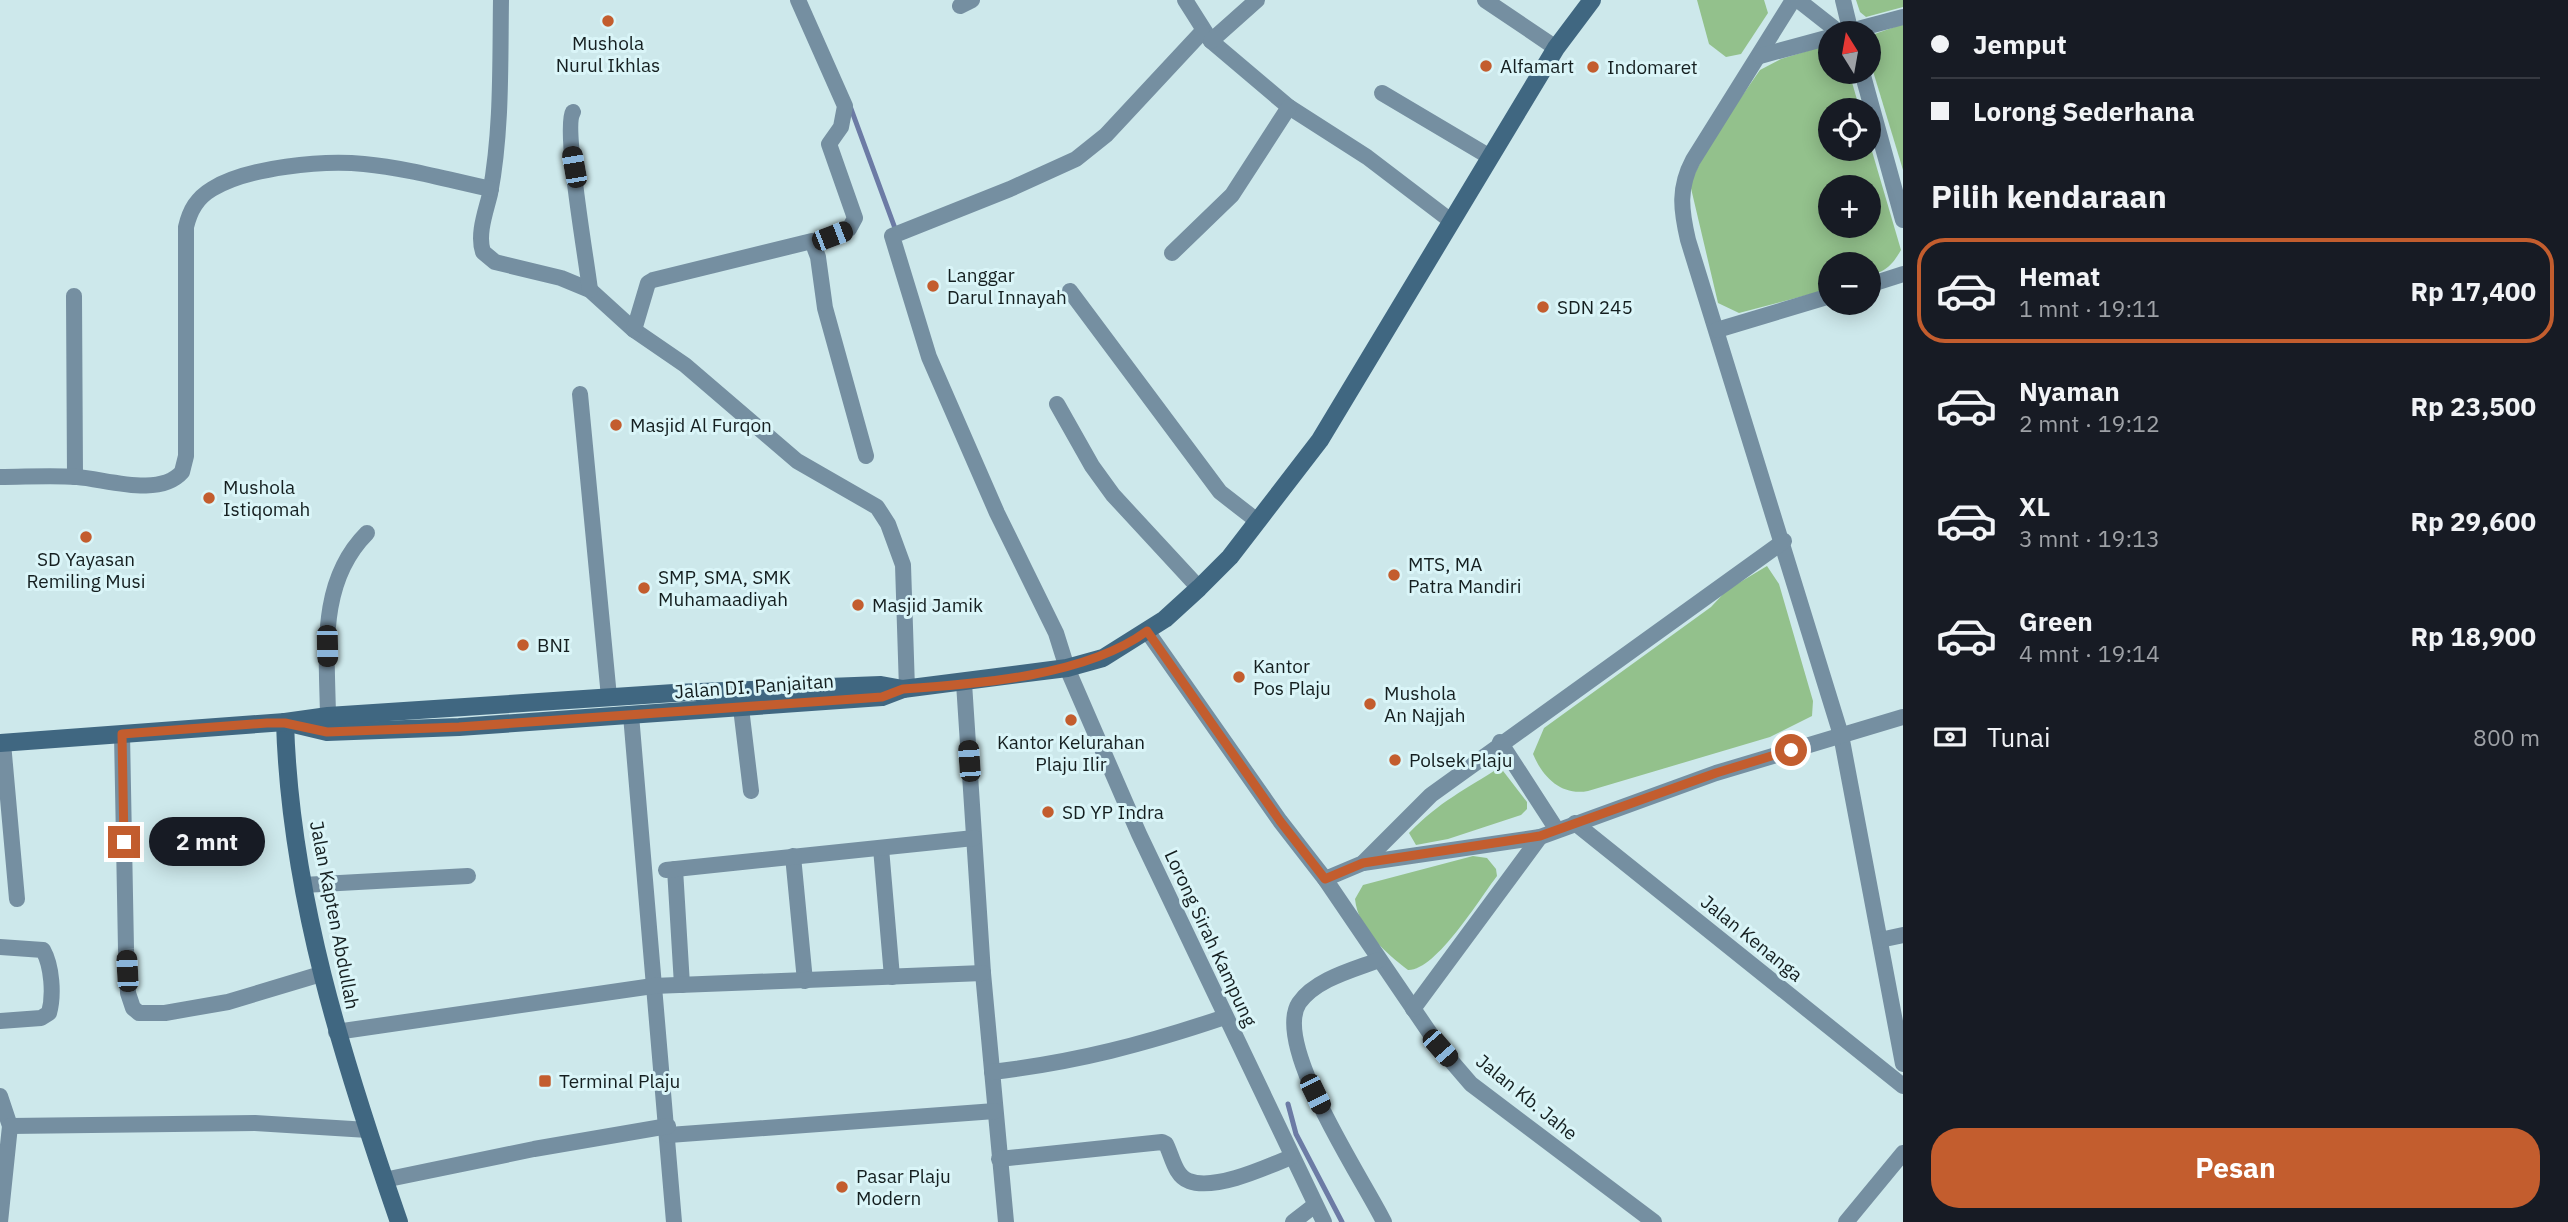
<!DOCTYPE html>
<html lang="id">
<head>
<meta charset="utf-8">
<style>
  :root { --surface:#171b24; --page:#20242c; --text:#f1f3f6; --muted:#9ea1a6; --line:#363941; --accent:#c35d2e }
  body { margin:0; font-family:"IBM Plex Sans",sans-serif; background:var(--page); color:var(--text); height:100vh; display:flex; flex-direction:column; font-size:26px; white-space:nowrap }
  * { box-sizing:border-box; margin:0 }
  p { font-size:23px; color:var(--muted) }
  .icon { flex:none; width:38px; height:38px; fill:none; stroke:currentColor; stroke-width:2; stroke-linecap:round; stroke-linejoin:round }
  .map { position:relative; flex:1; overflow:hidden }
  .side { display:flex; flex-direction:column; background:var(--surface); width:665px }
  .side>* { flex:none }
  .hud { display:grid; align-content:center; height:154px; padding:0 28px; background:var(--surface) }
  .needle { width:46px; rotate:349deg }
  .tools { position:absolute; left:1818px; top:21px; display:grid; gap:14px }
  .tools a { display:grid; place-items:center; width:63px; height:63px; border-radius:50%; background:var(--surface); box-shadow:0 4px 18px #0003; font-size:35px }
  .end { position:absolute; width:32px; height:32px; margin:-16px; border:9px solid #c35d2e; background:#fff; box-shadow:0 0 0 4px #fff }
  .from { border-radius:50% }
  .bubble { position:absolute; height:49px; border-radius:24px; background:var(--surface); box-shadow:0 4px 18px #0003; font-size:23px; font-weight:700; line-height:49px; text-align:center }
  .car { position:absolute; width:21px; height:42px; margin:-21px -10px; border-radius:9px; box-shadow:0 0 5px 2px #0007; background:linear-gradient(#222 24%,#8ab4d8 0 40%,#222 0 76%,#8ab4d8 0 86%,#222 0) }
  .hud b { display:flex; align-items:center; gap:24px; height:66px; font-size:26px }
  .hud b+b { border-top:2px solid var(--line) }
  .hud i { width:18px; height:18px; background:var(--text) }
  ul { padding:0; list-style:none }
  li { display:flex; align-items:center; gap:21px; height:105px; margin:0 14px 10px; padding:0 14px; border:4px solid transparent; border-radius:28px }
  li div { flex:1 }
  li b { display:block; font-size:26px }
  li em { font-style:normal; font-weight:700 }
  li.current { border-color:var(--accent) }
  li>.icon { width:63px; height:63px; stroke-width:1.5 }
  h2 { padding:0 28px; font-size:32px; line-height:84px }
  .pay { display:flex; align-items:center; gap:18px; height:77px; padding:0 28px; font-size:26px }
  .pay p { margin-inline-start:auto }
  .cta { display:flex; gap:14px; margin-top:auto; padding:14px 28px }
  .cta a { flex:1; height:80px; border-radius:28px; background:var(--accent); color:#fff; font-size:28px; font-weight:700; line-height:80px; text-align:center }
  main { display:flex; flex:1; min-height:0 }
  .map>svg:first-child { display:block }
</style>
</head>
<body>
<main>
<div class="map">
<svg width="1903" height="1222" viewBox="0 0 1903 1222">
  <rect width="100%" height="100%" fill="#cde8eb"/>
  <g fill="#93c18c" fill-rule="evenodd">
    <path d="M1697,0h67l4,13 -27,41 -15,3 -17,-13z"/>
    <path d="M1856,0h47v7l-37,10 -6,-5z"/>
    <path d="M1903,24v146l-34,-112v-22z"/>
    <path d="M1830,44v28h19l11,38h-30v39h39v-8l32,109c-9,15 -14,21 -32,26v-12h-39v25l-91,24 -21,-10 -28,-119 20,-42 50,-72 21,-11zM1830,187h39v39h-39z"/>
    <path d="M1767,566l12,18 34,117 -1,15 -42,21 -182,54c-26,5 -45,-13 -55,-37l11,-26 167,-121 16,-17z"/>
    <path d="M1500,767l27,35v7l-6,6 -73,24 -32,6 -7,-12c31,-32 56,-43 91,-66z"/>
    <path d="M1473,856l14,2 9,11 1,7c-17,22 -61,95 -89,94 -22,-17 -50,-41 -53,-71l8,-14z"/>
  </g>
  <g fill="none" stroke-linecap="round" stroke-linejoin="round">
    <g stroke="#6c7ba5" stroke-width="5">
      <path d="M850,106l46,125"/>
      <path d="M1288,1104l8,30 46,88"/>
    </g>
    <g stroke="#758fa1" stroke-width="16">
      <path d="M501,0c-1,64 1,130 -11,194 -4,17 -13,40 -7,58l12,10 66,16 29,12 44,40 51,35 112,96 80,46 11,17 15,41 4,124"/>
      <path d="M798,0l47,106 -4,21 -12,17 26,74 -6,11 -35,13"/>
      <path d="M1185,0l26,41 78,66 78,50 84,64"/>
      <path d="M1485,0l71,48"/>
      <path d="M1793,0l-100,160c-15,28 -12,50 -5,80l153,495 62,329"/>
      <path d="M1798,0l42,33"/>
      <path d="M1843,0l8,33"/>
      <path d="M960,6l12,-6"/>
      <path d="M1202,32l-96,103 -30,24 -66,30 -118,47 37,121 68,156 59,120 11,35 72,166 185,388"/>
      <path d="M1843,33l60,-16"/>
      <path d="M1211,41l46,-41"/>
      <path d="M1760,56l70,-19"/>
      <path d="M1862,72l41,148"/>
      <path d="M1382,93l108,64"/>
      <path d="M573,112c-10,15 14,151 17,178"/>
      <path d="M1172,253l60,-58 57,-88"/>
      <path d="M1869,285l34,-11"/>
      <path d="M1070,291l150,201 36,28"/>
      <path d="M74,296l1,181"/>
      <path d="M634,330l14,-47 5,-3 159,-39 6,16 7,51 41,148"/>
      <path d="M1717,330l113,-34"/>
      <path d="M580,394l29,303"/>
      <path d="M1057,404l35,62 21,29 86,93"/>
      <path d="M0,477c25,0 51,-2 77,0 29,2 82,21 105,-5l4,-16v-229c4,-17 11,-29 26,-38 36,-22 111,-29 152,-25 43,4 85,16 127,25"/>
      <path d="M1147,631l133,190 45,58 115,169 31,36 183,138"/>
      <path d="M964,683l19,290 23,249"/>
      <path d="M741,708l10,83"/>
      <path d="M631,715l43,507"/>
      <path d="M328,716c-1,-64 -10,-134 39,-183"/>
      <path d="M122,734l4,215 2,44 5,15 6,5h26l63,-11 93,-28"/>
      <path d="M1500,742l57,88"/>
      <path d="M3,743l14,156"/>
      <path d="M1575,823l328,263"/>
      <path d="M881,848l11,129"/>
      <path d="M793,856l12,125"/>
      <path d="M1363,863l177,-26 176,-64 187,-56"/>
      <path d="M675,869l7,116"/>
      <path d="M666,870l308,-32"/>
      <path d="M1325,879l38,-16 68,-68 353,-254"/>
      <path d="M303,885l165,-9"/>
      <path d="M1880,940l23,-5"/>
      <path d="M0,947l43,3c9,16 11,45 6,63l-8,5 -41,3"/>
      <path d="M1379,960c-26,10 -63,19 -80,43 -27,42 64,176 85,219"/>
      <path d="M1413,1009l127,-172"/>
      <path d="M336,1032l317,-46 330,-13"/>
      <path d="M992,1072c85,-10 153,-28 233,-55"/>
      <path d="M0,1096l10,30 -10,96"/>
      <path d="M10,1126l245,-3 113,7"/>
      <path d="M669,1135l326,-24"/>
      <path d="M999,1159l163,-17 4,2c6,12 9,32 23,37 26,10 78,-14 102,-24"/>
      <path d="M384,1180l150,-31 134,-23"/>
      <path d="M1293,1222l22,-17"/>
      <path d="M1846,1222l57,-69"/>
    </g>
    <g stroke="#406781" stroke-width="18">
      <path d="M285,722l42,10 132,-5 423,-30 21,-8 164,-21 36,-10 62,-39 34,-31 31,-31 90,-117 236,-392 36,-48"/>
      <path d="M285,722c5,173 58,338 114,500"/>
      <path d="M0,743l285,-21 43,-6 346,-23 207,-8 22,4"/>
    </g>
  </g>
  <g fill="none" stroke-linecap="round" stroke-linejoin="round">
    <path stroke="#c35d2e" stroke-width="9" d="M124,842l-2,-108 145,-11h18l42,9 132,-5 423,-30 21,-8c75,-5 183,-13 244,-58l133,190 45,58 38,-16 177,-27 176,-63 75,-23"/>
  </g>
  <g fill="#c35d2e" stroke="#daf5f8" stroke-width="2.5">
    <circle cx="608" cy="21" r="7"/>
    <circle cx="1486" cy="66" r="7"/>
    <circle cx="1593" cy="67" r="7"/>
    <circle cx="933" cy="286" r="7"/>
    <circle cx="1543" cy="307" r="7"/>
    <circle cx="616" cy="425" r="7"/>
    <circle cx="209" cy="498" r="7"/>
    <circle cx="86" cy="537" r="7"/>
    <circle cx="1394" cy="575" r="7"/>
    <circle cx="644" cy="588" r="7"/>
    <circle cx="858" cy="605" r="7"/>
    <circle cx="523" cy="645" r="7"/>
    <circle cx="1239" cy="677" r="7"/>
    <circle cx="1370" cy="704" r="7"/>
    <circle cx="1071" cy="720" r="7"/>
    <circle cx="1395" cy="760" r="7"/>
    <circle cx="1048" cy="812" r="7"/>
    <rect x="538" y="1074" width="14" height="14" rx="3.5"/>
    <circle cx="842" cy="1187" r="7"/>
  </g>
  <g text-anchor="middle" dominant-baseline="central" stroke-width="6" stroke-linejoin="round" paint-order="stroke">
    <g font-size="19" fill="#151f20" stroke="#daf5f8" text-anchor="start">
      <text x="608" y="43" text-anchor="middle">Mushola<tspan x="608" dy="22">Nurul Ikhlas</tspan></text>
      <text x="1500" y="66">Alfamart</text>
      <text x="1607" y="67">Indomaret</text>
      <text x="947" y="275">Langgar<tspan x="947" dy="22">Darul Innayah</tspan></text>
      <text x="1557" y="307">SDN 245</text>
      <text x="630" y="425">Masjid Al Furqon</text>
      <text x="223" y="487">Mushola<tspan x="223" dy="22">Istiqomah</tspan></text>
      <text x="86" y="559" text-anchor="middle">SD Yayasan<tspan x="86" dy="22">Remiling Musi</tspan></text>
      <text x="1408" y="564">MTS, MA<tspan x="1408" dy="22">Patra Mandiri</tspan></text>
      <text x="658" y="577">SMP, SMA, SMK<tspan x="658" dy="22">Muhamaadiyah</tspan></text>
      <text x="872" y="605">Masjid Jamik</text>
      <text x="537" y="645">BNI</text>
      <text x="1253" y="666">Kantor<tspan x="1253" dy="22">Pos Plaju</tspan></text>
      <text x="1384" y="693">Mushola<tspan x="1384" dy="22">An Najjah</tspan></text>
      <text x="1071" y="742" text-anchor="middle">Kantor Kelurahan<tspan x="1071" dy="22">Plaju Ilir</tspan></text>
      <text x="1409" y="760">Polsek Plaju</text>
      <text x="1062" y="812">SD YP Indra</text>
      <text x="559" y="1081">Terminal Plaju</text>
      <text x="856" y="1176">Pasar Plaju<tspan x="856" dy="22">Modern</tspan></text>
    </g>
    <g font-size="19" fill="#151f20" stroke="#daf5f8">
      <text transform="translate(754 686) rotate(-4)">Jalan DI. Panjaitan</text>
      <text transform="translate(335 915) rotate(79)">Jalan Kapten Abdullah</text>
      <text transform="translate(1211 938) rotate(65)">Lorong Sirah Kampung</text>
      <text transform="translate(1752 938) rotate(39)">Jalan Kenanga</text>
      <text transform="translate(1527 1097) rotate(39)">Jalan Kb. Jahe</text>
    </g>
  </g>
</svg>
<div class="tools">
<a><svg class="needle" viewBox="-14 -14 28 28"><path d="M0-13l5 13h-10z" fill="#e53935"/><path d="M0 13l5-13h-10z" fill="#9ea1a6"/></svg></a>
<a><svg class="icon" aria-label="locate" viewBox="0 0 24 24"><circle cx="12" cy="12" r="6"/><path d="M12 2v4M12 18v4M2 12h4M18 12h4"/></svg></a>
<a>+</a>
<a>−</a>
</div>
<i class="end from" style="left:1791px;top:750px"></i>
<i class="end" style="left:124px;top:842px"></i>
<div class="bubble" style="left:149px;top:817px;width:116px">2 mnt</div>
<i class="car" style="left:574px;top:167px;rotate:350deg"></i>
<i class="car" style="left:832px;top:236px;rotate:69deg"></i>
<i class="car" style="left:327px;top:646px;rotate:179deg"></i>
<i class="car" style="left:969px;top:761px;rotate:356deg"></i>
<i class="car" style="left:127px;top:971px;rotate:357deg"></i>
<i class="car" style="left:1440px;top:1048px;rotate:139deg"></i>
<i class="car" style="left:1315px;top:1094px;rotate:154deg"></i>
</div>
<section class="side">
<div class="hud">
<b><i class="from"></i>Jemput</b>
<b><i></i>Lorong Sederhana</b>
</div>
<h2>Pilih kendaraan</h2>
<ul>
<li class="current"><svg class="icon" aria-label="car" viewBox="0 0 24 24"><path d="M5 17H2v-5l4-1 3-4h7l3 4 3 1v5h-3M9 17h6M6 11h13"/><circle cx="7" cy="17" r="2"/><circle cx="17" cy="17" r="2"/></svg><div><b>Hemat</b><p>1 mnt · 19:11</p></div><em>Rp 17,400</em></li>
<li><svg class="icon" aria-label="car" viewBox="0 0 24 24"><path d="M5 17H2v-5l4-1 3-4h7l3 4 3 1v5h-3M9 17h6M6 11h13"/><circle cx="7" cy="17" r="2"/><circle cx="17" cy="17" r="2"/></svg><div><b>Nyaman</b><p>2 mnt · 19:12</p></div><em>Rp 23,500</em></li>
<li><svg class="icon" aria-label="car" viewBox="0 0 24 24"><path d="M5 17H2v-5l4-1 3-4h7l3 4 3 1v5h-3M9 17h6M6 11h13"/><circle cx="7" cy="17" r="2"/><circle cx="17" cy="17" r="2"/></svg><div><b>XL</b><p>3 mnt · 19:13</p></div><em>Rp 29,600</em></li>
<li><svg class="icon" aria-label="car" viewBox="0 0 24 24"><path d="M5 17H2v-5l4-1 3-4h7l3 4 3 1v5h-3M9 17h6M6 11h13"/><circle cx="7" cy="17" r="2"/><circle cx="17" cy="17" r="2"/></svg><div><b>Green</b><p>4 mnt · 19:14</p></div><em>Rp 18,900</em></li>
</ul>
<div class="pay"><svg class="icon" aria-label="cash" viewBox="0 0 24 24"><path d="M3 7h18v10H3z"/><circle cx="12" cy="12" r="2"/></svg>Tunai<p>800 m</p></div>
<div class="cta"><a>Pesan</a></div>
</section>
</main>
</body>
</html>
